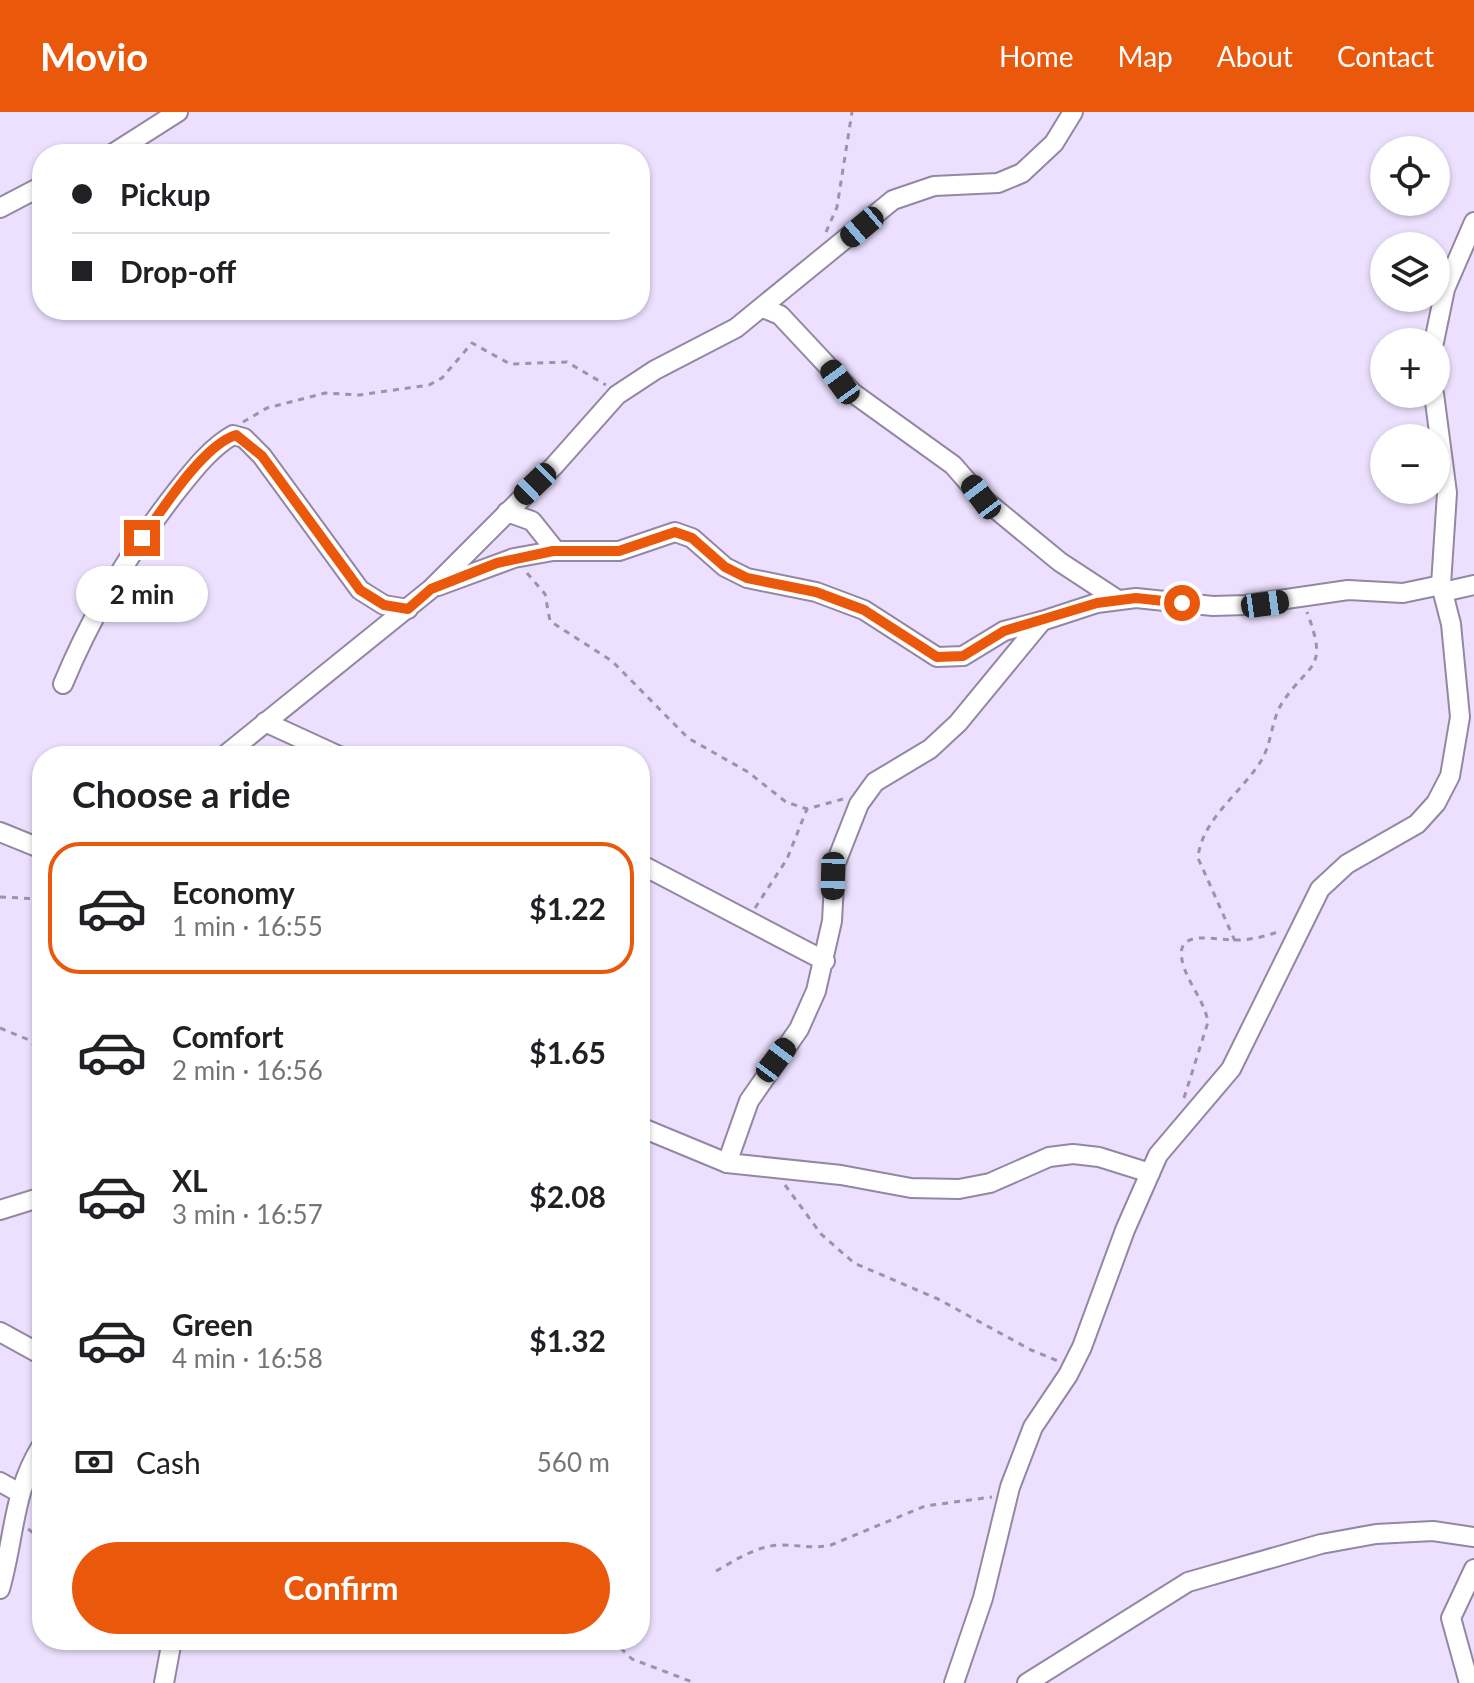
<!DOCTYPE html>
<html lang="en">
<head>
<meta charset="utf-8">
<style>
  :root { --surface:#fff; --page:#f6f6f6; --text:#202124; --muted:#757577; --line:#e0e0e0; --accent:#ea580c }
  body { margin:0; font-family:Lato,sans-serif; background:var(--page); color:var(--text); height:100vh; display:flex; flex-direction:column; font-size:30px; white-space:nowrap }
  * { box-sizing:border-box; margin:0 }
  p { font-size:26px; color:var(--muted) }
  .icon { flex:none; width:44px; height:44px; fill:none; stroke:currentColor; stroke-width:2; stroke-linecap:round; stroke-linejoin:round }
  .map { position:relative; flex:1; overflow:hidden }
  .sheet { position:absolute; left:32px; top:634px; width:618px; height:904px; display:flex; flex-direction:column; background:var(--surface); border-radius:32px; box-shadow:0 2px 6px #0004 }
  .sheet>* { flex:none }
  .top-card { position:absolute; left:32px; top:32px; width:618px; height:176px; border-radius:32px; box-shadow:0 2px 6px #0004; display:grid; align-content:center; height:176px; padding:0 40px; background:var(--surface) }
  .tools { position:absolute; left:1370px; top:24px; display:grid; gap:16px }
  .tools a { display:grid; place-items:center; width:80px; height:80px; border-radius:50%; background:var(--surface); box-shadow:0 2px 6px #0004; font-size:40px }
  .end { position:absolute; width:36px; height:36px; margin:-18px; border:10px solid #ea580c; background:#fff; box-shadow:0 0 0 4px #fff }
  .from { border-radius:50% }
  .bubble { position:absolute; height:56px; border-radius:28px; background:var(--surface); box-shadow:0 2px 6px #0004; font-size:26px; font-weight:700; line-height:56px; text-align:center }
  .car { position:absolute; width:24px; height:48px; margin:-24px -12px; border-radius:10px; box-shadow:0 0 6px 2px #0007; background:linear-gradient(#222 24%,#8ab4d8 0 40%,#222 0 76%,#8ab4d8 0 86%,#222 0) }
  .top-card b { display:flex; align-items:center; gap:28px; height:76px; font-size:30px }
  .top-card b+b { border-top:2px solid var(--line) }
  .top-card i { width:20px; height:20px; background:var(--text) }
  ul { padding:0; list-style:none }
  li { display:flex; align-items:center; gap:24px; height:132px; margin:0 16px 12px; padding:0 24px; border:4px solid transparent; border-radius:32px }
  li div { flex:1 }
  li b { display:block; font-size:30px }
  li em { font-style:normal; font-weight:700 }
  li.active { border-color:var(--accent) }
  li>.icon { width:72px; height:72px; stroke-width:1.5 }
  h2 { padding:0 40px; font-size:36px; line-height:96px }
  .pay { display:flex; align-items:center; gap:20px; height:88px; padding:0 40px; font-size:30px }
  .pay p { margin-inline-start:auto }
  .cta { display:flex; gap:16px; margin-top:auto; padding:16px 40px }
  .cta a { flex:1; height:92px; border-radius:48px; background:var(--accent); color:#fff; font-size:32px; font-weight:700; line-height:92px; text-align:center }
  header { display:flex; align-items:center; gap:48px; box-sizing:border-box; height:112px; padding:0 40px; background:var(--accent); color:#fff }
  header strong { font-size:38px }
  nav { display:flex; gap:44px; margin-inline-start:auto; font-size:28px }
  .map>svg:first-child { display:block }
</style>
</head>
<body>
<header>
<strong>Movio</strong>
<nav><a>Home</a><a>Map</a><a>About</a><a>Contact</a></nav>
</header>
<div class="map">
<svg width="1474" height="1571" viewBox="0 0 1474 1571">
  <rect width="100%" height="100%" fill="#ece0fe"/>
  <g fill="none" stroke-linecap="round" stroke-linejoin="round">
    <defs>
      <g id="minor">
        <path d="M112,42l66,-42"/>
        <path d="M0,96l42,-22"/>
        <path d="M763,196l17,7 73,78 100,72 28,32 79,65 58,38"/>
        <path d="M1434,230l11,-53 29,-67"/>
        <path d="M507,400l25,9 24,30"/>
        <path d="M438,474l76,-28 39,-7h66l56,-19 17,6 33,29 22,11 69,14 48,18 73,47 26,-1 41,-25 38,-10"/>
        <path d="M1443,480l31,-7"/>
        <path d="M63,572c29,-70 66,-132 113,-192 16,-20 34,-44 57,-57l11,3 18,18 98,134 24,15 24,4"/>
        <path d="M265,610l74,34"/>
        <path d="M224,644l207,-167 123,-123 63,-71 38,-25 81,-42 157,-128 41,-14 64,-3 24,-10 32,-30 19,-31"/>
        <path d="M0,720l42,17"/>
        <path d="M640,752l185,97"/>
        <path d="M640,1015l87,36 114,12 70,13 48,1 31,-6 59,-26 24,-3 26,3 51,16"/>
        <path d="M727,1051l22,-62 50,-72 17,-38 16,-70 3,-56 24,-61 16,-22 55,-33 28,-26 84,-102 55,-18 39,-5 77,8 33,-1 102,-15 55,3 38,-8"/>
        <path d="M0,1098l42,-13"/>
        <path d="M0,1220l42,23"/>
        <path d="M0,1370l18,10"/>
        <path d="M0,1477c15,-52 12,-96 42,-144"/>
        <path d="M164,1571l8,-43"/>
        <path d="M954,1571l29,-85 27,-111 23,-60 35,-52 14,-28 43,-117 33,-75 73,-86 89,-180 27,-25 70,-40 19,-21 14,-27 10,-59 -9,-93 -10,-39 6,-92 -13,-99"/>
        <path d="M1027,1571l161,-101 133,-38 55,-10 57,-3 41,6"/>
        <path d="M1469,1571l-18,-65 23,-49"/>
      </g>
    </defs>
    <use href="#minor" stroke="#9387a3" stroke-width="22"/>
    <g stroke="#9c93a9" stroke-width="3" stroke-dasharray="6 6" stroke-linecap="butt">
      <path d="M826,120l11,-25 15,-95"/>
      <path d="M243,310l24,-14 58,-15 34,2 70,-10 13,-7 30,-35 38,21 57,-2 39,23"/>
      <path d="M527,461l18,21 5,27 62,40 76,77 60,34 38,30 21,7 36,-10"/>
      <path d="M0,785l42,2"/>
      <path d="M755,796l32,-49 20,-50"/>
      <path d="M1235,829l-37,-83c3,-38 44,-66 63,-97 11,-18 10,-40 21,-58 28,-42 47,-32 25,-91"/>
      <path d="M0,916l29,12 13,13"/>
      <path d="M1184,986l24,-76c-4,-22 -19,-37 -25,-58 -11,-38 34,-23 54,-24 14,0 30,-4 43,-9"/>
      <path d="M785,1073l36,49 33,29 84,36 93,51 27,11"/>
      <path d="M28,1417l14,10"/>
      <path d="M716,1459c20,-11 40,-25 64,-26 19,0 33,4 51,0l94,-39 67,-9"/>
      <path d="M612,1528l20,19 63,24"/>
    </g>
    <use href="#minor" stroke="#fff" stroke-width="18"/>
  </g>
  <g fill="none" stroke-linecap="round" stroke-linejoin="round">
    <path stroke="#ea580c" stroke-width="10" d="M142,426c20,-28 61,-93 94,-103l26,21 98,134 24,15 24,4 23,-20 66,-26 56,-12h66l56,-19 17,6 33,29 22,11 69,14 48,18 73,47 26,-1 41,-25 93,-28 39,-5 46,5"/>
  </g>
</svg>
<div class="tools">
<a><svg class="icon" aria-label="locate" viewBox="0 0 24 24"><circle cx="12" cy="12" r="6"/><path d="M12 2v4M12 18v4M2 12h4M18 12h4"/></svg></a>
<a><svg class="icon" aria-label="layers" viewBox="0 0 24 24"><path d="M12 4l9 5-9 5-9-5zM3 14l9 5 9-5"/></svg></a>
<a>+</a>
<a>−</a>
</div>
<i class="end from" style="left:1182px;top:491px"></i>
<i class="end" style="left:142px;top:426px"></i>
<div class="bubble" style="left:76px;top:454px;width:132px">2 min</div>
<i class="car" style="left:862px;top:115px;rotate:230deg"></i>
<i class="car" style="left:840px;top:270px;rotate:324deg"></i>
<i class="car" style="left:535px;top:372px;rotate:226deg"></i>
<i class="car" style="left:981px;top:385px;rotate:323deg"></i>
<i class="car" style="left:1265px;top:492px;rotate:82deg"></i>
<i class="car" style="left:833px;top:764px;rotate:181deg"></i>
<i class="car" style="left:776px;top:948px;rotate:37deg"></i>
<div class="top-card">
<b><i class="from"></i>Pickup</b>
<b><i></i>Drop-off</b>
</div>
<section class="sheet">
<h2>Choose a ride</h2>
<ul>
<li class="active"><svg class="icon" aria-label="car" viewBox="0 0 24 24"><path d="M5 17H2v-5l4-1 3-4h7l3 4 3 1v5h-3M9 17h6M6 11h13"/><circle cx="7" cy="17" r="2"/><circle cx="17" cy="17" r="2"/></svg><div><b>Economy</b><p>1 min · 16:55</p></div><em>$1.22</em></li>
<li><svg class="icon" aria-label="car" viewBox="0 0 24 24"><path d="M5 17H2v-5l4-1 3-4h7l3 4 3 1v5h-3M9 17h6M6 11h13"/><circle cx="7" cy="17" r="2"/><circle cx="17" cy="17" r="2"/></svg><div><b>Comfort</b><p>2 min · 16:56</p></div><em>$1.65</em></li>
<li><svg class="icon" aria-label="car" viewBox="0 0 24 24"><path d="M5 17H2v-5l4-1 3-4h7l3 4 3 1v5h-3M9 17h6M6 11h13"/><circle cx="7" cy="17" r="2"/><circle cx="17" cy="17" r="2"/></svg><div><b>XL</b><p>3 min · 16:57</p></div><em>$2.08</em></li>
<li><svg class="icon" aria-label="car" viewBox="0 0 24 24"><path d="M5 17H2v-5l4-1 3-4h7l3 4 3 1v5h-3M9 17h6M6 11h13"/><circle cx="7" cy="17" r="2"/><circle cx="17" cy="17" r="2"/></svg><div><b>Green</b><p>4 min · 16:58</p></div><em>$1.32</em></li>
</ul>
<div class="pay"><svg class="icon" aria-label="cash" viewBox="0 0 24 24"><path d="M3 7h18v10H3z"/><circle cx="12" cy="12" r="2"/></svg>Cash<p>560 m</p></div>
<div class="cta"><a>Confirm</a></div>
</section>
</div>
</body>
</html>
